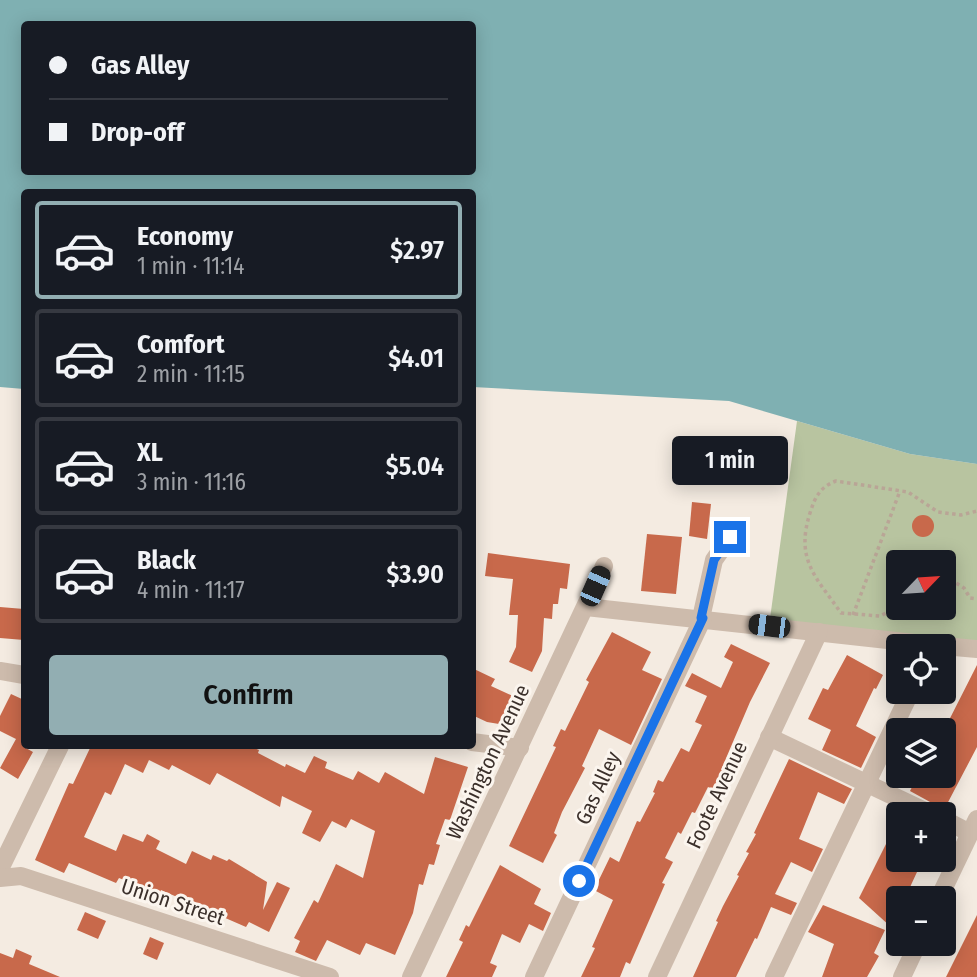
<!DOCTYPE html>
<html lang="en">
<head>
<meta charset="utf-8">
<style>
  :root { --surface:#171b24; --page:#242831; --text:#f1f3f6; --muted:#9ea1a6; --line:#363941; --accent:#92aeb2 }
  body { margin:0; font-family:"Fira Sans Condensed",sans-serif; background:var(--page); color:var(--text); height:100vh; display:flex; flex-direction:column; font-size:26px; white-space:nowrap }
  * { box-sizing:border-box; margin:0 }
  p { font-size:23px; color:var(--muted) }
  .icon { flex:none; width:38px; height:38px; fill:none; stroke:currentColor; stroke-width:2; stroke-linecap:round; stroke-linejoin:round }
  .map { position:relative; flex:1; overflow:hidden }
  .panel { position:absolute; left:21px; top:189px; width:455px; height:560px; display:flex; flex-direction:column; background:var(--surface); border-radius:7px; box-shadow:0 4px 18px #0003 }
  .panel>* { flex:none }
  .banner { position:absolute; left:21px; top:21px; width:455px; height:154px; border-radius:7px; box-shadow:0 4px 18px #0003; display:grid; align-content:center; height:154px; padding:0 28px; background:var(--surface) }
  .needle { width:46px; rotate:65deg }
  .buttons { position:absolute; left:886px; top:550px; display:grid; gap:14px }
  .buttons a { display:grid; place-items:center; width:70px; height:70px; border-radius:7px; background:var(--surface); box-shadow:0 4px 18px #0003; font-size:35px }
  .end { position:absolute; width:32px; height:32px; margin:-16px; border:9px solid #1a73e8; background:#fff; box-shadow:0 0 0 4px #fff }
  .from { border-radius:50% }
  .bubble { position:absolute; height:49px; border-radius:7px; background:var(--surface); box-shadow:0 4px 18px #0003; font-size:23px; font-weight:600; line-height:49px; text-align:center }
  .car { position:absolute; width:21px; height:42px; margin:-21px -10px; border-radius:9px; box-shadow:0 0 5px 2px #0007; background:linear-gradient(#222 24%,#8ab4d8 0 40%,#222 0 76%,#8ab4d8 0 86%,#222 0) }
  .banner b { display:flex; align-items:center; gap:24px; height:66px; font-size:26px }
  .banner b+b { border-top:2px solid var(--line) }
  .banner i { width:18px; height:18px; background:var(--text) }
  ul { padding:12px 0 0; list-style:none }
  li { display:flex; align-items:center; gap:21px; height:98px; margin:0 14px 10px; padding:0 14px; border:4px solid var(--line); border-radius:7px }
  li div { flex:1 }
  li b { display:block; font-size:26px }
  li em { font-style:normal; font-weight:600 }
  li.selected { border-color:var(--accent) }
  li>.icon { width:63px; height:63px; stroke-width:1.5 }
  .cta { display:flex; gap:14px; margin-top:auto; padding:14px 28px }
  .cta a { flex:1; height:80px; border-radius:7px; background:var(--accent); color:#111; font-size:28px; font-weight:600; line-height:80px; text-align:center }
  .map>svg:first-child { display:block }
</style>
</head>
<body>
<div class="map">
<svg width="977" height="977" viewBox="0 0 977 977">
  <rect width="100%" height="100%" fill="#f4ebe1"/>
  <path fill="#b8c4a0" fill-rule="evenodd" d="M797,421l113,33 67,10v185l-208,-23zM898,562h45v45h-45z"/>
  <path fill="#7fb0b2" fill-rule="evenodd" d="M0,0h977v464l-67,-10 -181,-53 -256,-14 -1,-195h-448v197l-24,-2zM24,24h448v148h-448z"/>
  <g fill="#c8694b">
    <path d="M692,502l19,2 -4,35 -18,-3z"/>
    <circle cx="923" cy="526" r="11"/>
    <path d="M647,534l35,3 -6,57 -35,-3z"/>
    <path d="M488,553l82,11 -3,25 -7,-1 -2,16h-5l-1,15 -8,-1 -2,33 -10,21 -23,-10 7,-15 2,-32h-9l4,-36 -28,-3z"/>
    <path d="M0,607l24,2v31l-24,-2z"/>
    <path d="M612,632l39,20 -9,18 20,9 -31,66 -32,-16 -17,37 3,2 -23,44 -8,21 3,2 -14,28 -34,-17 47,-99 -3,-1 8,-17 4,2 24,-49 -3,-2z"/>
    <path d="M731,644l39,19 -20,39 -29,68 2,1 -10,18 -5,-2 -13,26 -3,-1 -11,22 -3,-2 -13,26 8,4 -11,21 3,1 -35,80 -4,-2 -6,15h-39l14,-29 -3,-1 21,-47 -19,-10 16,-33 9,5 18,-41 3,1 15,-29 -2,-1 5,-12 5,2 18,-34 8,4 13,-27 -7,-3 12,-26 -22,-10 7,-13 29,15 12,-26 -9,-5z"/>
    <path d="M847,655l36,20 -7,14 -2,-1 -18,38 20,11 -15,31 -39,-18 9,-20 -23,-11 15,-31 5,2z"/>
    <path d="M977,665v82l-32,61h-4l-31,-17 8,-16h25v-43z"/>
    <path d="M472,668l23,11 -4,7 26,12 -12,27 -18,-3 -15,-7z"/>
    <path d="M11,694l13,6v47l9,5 -15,27 -18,-11 16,-29 -16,-8v-15z"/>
    <path d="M91,746h158l10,4 -1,3 27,14 1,-3 19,9 9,-17 13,6 -2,6 28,12 5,-9 21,12 6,-11 39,22 11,-37 33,10 -18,53 -5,-1 -9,25 4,1 -6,20 -5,-1 -6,21 -4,-1 -6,29 -18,42 -29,-12 -6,12 -33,-15 -11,21 -21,-9 5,-11 -6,-3 20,-38 4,3 18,-39 27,14 12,-47 -24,-12 -5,9 -14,-7 -12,21 -18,-9 10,-22 -30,-15 -2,11 -63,-34 -7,12 -38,-20 -3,5 -20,-10 -6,13 -18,-9 -14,31 -6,-3 -21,45 32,14 7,-17 20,8 4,-8 13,7 -4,8 30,15 6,-13 19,9 2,-5 14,6 2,-2 38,23 -4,28 14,-28 13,6 -21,44 -20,-10 -3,5 -85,-37 -2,4 -40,-16 -3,5 -47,-20 -5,10 -29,-13 34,-77 4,1z"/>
    <path d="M789,759l63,30 -8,15 -26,-12 -19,47 24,10 -11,23 -21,-10 -16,32 22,9 -6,12 -20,-8 -14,32 -2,-1 -19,39h-43l25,-55 -2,-1 7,-15 16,-30 -2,-1 12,-22 -3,-1 10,-18 -2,-1z"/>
    <path d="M898,820v39h25l-18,39h-7v15l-7,14 -32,-29z"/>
    <path d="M500,865l41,24 -7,15 17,9 -8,18 -14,-7 -9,19 -18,-9 -12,29 7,3 -5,11h-46l17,-35 -4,-2 7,-15 3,2z"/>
    <path d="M823,905l62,25 -11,23 5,3 -12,21h-45l12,-33 -26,-12z"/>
    <path d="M85,912l21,9 -8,18 -21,-9z"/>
    <path d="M977,915v62h-31z"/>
    <path d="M150,937l14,6 -7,17 -14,-6z"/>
    <path d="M16,949l16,7 -3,8 31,13h-60v-24l13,5z"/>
  </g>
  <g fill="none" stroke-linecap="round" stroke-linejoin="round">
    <g stroke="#b9a596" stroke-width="3.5" stroke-dasharray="3.5 3.5" stroke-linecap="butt">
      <path d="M943,587l13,-4 8,5 6,10 7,1"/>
      <path d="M898,607l-18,9 -39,-3c-25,-36 -46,-53 -31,-100 5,-16 10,-26 26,-32l72,11 30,20 23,3 16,-4"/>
      <path d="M853,615l47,-124"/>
    </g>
    <g stroke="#cdbbac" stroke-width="18">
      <path d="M586,607l356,39"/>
      <path d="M701,618l13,-58 16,-23"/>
      <path d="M943,646l34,3"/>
      <path d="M0,671l24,4"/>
      <path d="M769,737l162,77"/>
      <path d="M472,742l48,6"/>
      <path d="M943,819l27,14"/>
      <path d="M0,869l60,-123"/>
      <path d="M0,878l21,-2 309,101"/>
      <path d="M939,898l38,-79"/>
      <path d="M411,977l193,-411"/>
      <path d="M534,977l169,-359"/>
      <path d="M657,977l162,-345"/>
      <path d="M774,977l137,-286"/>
      <path d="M902,977l16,-34"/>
    </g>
  </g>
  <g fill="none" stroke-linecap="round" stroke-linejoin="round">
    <path stroke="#1a73e8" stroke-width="9" d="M579,881l124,-263h-2l13,-58 16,-23"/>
  </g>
  <g text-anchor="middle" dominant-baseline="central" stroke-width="6" stroke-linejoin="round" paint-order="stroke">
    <g font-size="21" fill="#3b302b" stroke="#fbf5ee">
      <text transform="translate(488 762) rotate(-65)">Washington Avenue</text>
      <text transform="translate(598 788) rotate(-65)">Gas Alley</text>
      <text transform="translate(717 795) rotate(-65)">Foote Avenue</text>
      <text transform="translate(173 902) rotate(18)">Union Street</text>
    </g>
  </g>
</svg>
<div class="buttons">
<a><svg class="needle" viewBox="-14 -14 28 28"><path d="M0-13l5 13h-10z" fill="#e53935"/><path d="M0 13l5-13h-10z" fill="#9ea1a6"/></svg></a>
<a><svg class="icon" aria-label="locate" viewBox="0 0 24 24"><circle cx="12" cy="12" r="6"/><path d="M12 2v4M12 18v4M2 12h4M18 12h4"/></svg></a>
<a><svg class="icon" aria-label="layers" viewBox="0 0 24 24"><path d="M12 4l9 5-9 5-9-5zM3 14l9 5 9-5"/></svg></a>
<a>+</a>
<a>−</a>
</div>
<i class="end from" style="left:579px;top:881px"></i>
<i class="end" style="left:730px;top:537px"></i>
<div class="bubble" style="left:672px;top:436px;width:116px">1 min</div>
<i class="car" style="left:595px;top:586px;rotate:24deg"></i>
<i class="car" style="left:769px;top:626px;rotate:277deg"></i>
<div class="banner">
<b><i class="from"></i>Gas Alley</b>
<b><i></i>Drop-off</b>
</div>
<section class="panel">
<ul>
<li class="selected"><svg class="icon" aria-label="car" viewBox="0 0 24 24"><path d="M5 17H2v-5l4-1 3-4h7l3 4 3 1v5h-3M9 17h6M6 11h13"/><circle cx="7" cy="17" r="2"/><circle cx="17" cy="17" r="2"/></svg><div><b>Economy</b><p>1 min · 11:14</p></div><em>$2.97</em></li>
<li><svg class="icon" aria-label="car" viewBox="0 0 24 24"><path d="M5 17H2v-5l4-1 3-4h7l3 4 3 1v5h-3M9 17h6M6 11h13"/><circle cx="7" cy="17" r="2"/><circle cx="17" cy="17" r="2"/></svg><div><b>Comfort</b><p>2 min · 11:15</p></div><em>$4.01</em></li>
<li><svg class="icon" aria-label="car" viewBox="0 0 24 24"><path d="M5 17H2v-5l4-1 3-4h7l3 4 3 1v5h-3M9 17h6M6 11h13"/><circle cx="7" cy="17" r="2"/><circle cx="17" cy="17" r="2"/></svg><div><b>XL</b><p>3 min · 11:16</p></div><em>$5.04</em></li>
<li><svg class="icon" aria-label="car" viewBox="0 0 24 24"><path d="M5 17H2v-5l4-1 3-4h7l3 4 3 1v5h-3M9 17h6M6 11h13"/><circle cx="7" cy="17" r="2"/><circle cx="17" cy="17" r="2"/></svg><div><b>Black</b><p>4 min · 11:17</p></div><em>$3.90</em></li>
</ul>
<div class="cta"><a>Confirm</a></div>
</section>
</div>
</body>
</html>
